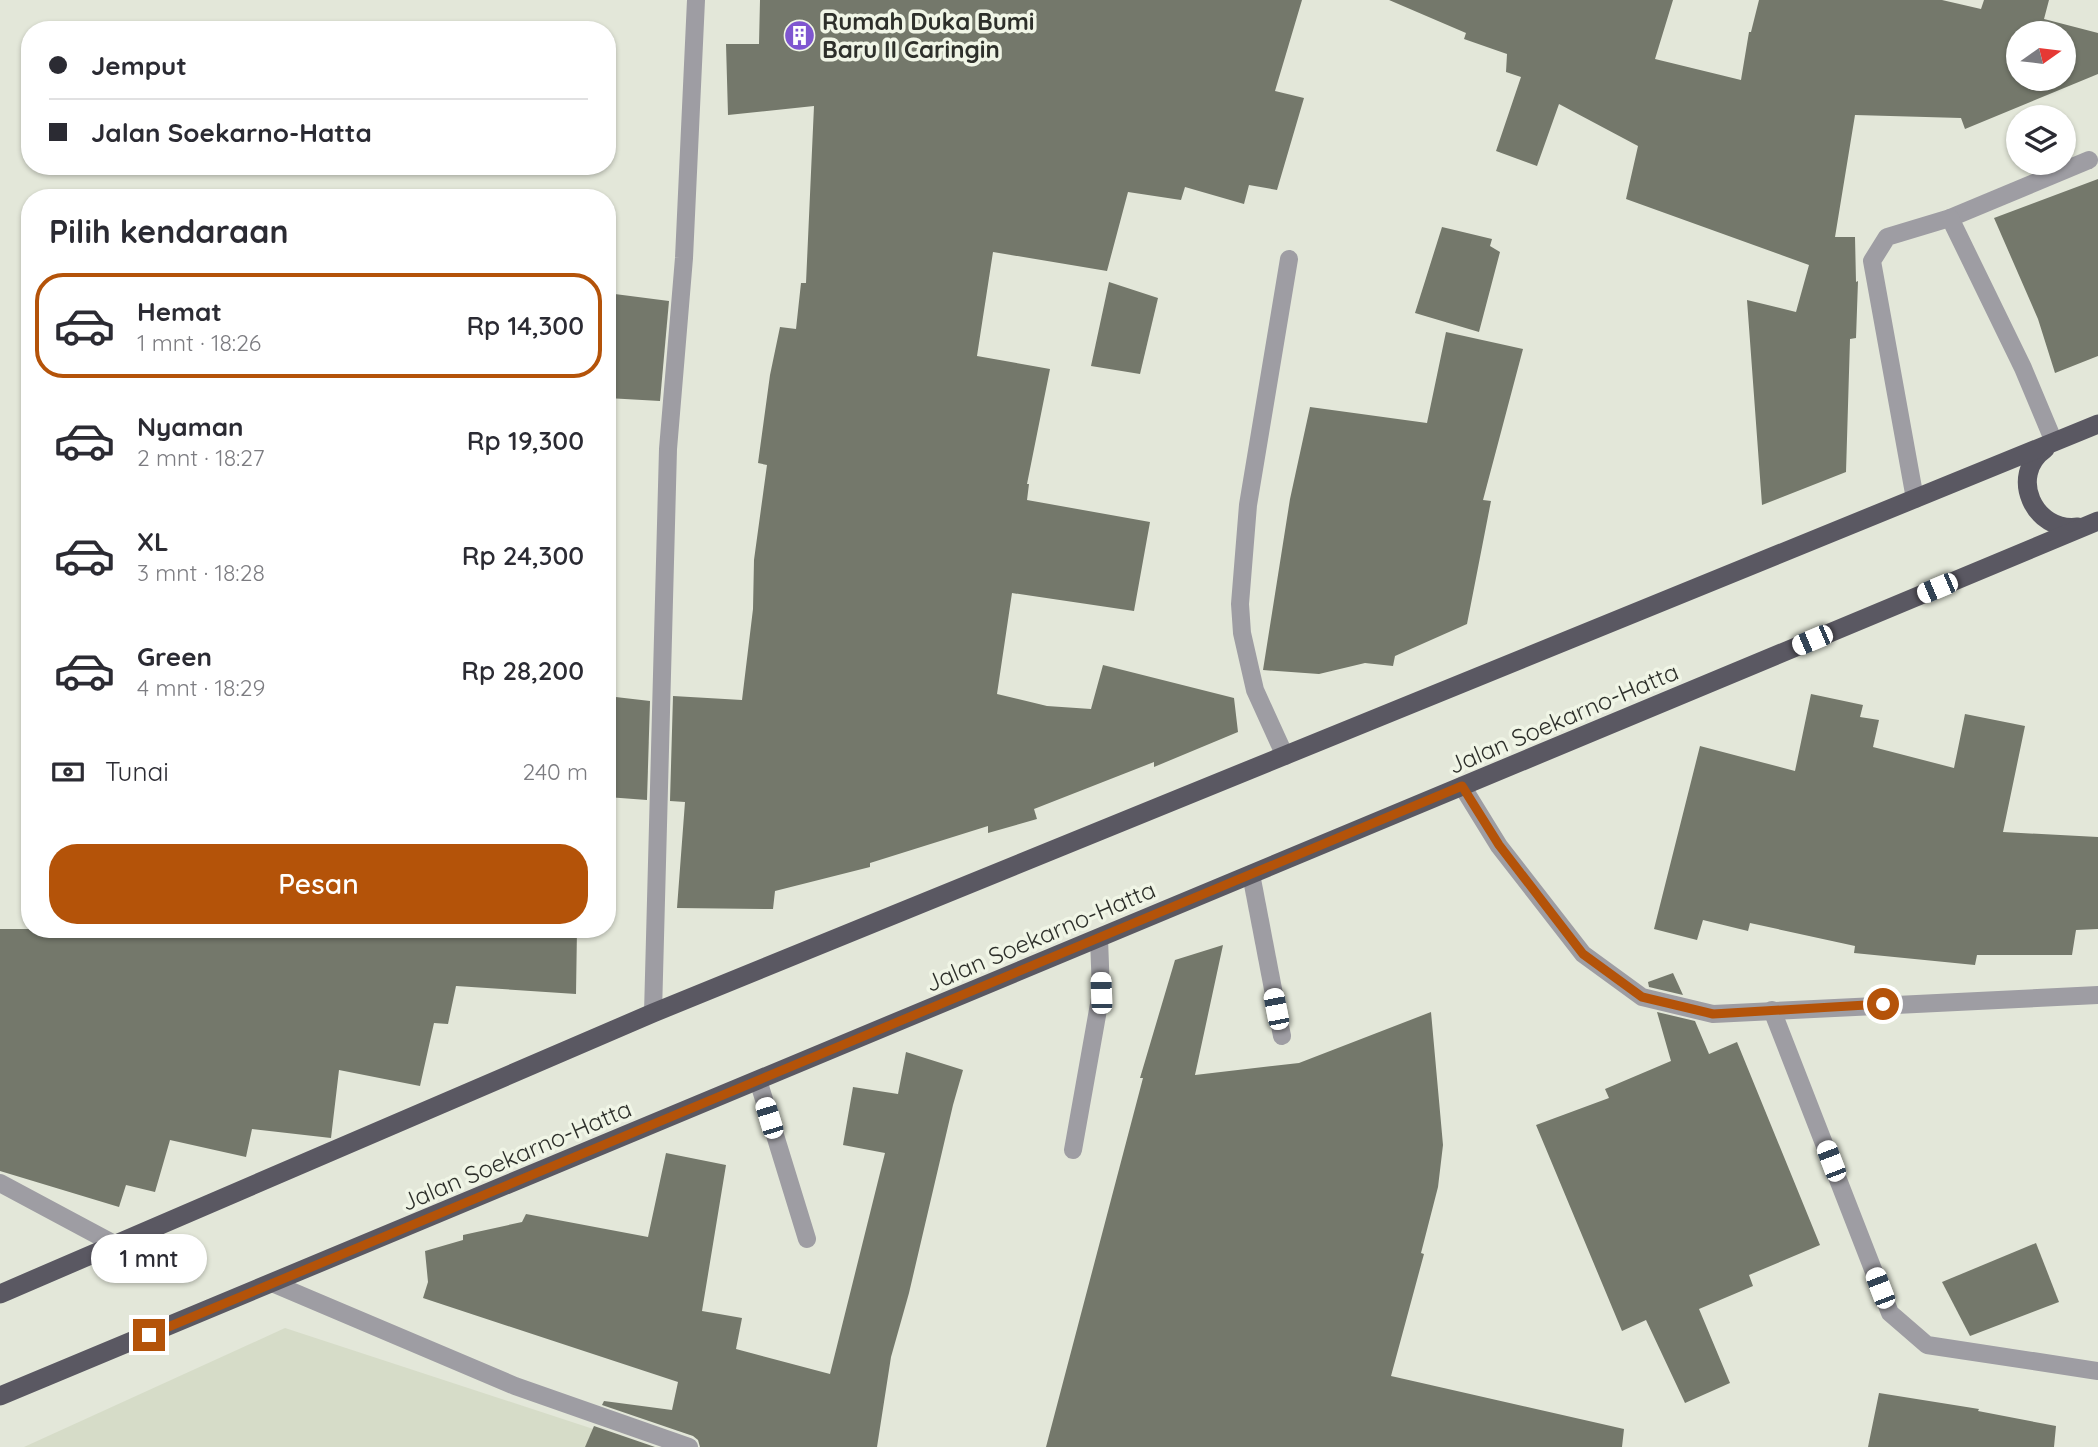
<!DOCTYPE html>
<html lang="id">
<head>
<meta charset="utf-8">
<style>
  :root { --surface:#fff; --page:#f7f7f7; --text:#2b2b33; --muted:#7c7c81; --line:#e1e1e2; --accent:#b45309 }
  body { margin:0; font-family:Quicksand,sans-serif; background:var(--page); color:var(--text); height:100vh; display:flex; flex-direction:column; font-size:26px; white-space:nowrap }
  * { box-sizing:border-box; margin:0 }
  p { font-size:23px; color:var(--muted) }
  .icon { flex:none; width:38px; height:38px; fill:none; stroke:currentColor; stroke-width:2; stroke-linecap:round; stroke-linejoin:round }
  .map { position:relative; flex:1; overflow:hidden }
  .details { position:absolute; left:21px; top:189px; width:595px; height:749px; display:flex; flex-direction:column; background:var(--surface); border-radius:28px; box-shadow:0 2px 5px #0004 }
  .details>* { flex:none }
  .banner { position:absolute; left:21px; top:21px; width:595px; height:154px; border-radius:28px; box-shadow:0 2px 5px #0004; display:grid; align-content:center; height:154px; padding:0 28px; background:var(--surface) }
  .needle { width:46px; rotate:76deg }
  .buttons { position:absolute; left:2006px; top:21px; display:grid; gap:14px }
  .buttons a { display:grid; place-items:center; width:70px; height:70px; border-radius:50%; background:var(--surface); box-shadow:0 2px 5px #0004; font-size:35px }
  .end { position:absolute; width:32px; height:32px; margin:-16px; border:9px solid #b45309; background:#fff; box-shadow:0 0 0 4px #fff }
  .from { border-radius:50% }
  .bubble { position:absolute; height:49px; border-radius:24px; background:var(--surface); box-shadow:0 2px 5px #0004; font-size:23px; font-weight:600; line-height:49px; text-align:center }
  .car { position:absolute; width:21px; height:42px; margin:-21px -10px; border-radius:9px; box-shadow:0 0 5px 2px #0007; background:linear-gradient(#fff 24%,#345 0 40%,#fff 0 76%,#345 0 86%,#fff 0) }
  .banner b { display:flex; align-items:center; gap:24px; height:66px; font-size:26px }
  .banner b+b { border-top:2px solid var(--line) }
  .banner i { width:18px; height:18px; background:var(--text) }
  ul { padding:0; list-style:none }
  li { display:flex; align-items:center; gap:21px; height:105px; margin:0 14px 10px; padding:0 14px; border:4px solid transparent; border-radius:28px }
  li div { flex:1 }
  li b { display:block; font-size:26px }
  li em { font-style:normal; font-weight:600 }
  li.active { border-color:var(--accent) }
  li>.icon { width:63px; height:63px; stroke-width:1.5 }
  h2 { padding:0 28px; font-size:32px; line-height:84px }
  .pay { display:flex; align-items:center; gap:18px; height:77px; padding:0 28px; font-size:26px }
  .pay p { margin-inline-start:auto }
  .primary-button { display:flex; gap:14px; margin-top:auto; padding:14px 28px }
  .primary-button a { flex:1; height:80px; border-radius:28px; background:var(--accent); color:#fff; font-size:28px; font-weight:600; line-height:80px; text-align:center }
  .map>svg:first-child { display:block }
</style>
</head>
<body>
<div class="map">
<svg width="2098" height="1447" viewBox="0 0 2098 1447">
  <rect width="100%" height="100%" fill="#e3e7d9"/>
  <path fill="#d6dcc8" d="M285,1328l363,119h-624z"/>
  <g fill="#74786b" fill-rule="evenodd">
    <path d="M760,0h542l-27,91 29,7 -27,92 -28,-5 -5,19 -59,-17 -4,13 -53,-8 -21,79 -114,-19 -16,104 73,13 -23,115h2l-2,16 123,22 -16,89 -122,-18 -15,101 50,12 44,3 12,-44 131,33 4,34 -84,35v-5l-120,47 3,10 -49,14v-7l-118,37v4l-95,24 -2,18 -96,-1 8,-106 -15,-1 3,-105 69,4 11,-91 1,-49 13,-95 -9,-2 12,-88 10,-48 16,2 5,-46h5l8,-177 -86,9 -2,-71h33z"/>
    <path d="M1389,0h284l-18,59 86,21 8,-48h2l8,-32h183l39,9 3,-9h65l-5,19 54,14v41l-133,55 -4,-11 -106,-3 -20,122h20l1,45 2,-1 -2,57 -6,1 -4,133 -84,33 -15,-205 49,12 13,-47 -183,-66 12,-53 -79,-42 -22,62 -41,-15 25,-74 -15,-5 1,-18 -43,-15 2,-6zM2018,33h45v46h-45z"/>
    <path d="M2098,179v177l-43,17 -17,-54 -44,-101z"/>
    <path d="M1442,227l50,12 -2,7 10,6 -21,80 -64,-19z"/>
    <path d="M1109,282l49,16 -18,76 -49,-8z"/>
    <path d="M607,293l62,8 -9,100 -53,-3z"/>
    <path d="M1446,332l77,17 -40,151 8,1 -24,123 -72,32 -2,10 -28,-3 -46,11 -56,-4 27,-171 20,-92 117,16z"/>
    <path d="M1811,694l52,11 -3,12 19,3 -6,27 81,21 11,-54 60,12 -22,106 95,5v92l-22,1 -4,25h-95l-2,10 -121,-12 1,-7 -105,-23 -2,8 -45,-11 -6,20 -43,-11 46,-183 95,25z"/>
    <path d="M607,696l43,5 -3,99 -40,-3z"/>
    <path d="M0,929h577l-1,65 -120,-8 -8,38 -14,-1 -14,63 -81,-16 -8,68 -79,-9 -6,28 -76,-17 -15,52 -29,-7 -7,22 -119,-36z"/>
    <path d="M1223,945l-28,130 104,-12 132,-51 12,133 -5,42 -17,66 3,1 -33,122 233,53 -2,18h-576l97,-369h-3l35,-118z"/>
    <path d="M1673,973l10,22 -34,-8 -1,-5z"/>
    <path d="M1657,1012l38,9 14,33 28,-12 83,203 -71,30 4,11 -54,23 31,74 -45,20 -39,-83 -24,11 -86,-206 73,-27 -4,-9 66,-28z"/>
    <path d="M906,1052l57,18 -10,35 -44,188 -18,64 -14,90h-177l-2,-7 -5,-4 -91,-31 2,-4 68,9 6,-28 -255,-84 5,-16 -3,-31 38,-11v-5l59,-13 4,-8 122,23 18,-84 60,12 -24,146 40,7 -6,31 94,25 55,-221 -42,-8 10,-58 45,7z"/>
    <path d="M2036,1243l23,59 -89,34 -28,-54z"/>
    <path d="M1879,1393l100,16 -1,2 78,15 -2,21h-186z"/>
    <path d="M594,1426l61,21h-70z"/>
  </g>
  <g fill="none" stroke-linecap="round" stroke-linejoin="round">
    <g stroke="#9e9da3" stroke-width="18">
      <path d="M1950,218l139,-58"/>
      <path d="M1915,499l-43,-238 15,-24 63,-19 73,150 31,74"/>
      <path d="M1285,756l-30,-66 -13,-57 -2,-29 8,-99 41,-246"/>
      <path d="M1462,786l37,60 84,108 59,43 71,17 385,-19"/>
      <path d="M1251,874l31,162"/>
      <path d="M1772,1010l118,303 37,32 171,26"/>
      <path d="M653,1013l15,-564 16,-191 12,-258"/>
      <path d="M758,1080l49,159"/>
      <path d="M1073,1150l28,-157 -2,-55"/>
    </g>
    <g stroke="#9e9da3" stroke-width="18">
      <path d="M0,1183l114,61"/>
      <path d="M272,1283l243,103 174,61"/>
    </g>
    <g stroke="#5a5862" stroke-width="19">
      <path d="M2045,449c-37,26 -11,84 33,78"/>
      <path d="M0,1294l653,-281 1445,-589"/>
      <path d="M0,1396l2098,-875"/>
    </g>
  </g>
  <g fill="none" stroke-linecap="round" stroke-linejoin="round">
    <path stroke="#b45309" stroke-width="9" d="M149,1335l1313,-549 37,59 84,109 59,43 71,17 170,-10"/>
  </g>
  <defs>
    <symbol id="building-disc" viewBox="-11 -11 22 22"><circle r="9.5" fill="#7f56d0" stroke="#f0f5e6"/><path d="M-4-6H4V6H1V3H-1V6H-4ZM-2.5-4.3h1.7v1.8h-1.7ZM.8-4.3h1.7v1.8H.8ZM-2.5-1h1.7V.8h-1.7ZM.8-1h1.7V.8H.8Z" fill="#fff"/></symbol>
  </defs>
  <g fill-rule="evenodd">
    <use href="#building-disc" x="782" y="18" width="35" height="35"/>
  </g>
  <g text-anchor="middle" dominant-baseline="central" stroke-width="7" stroke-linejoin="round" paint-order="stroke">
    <g font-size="24" font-weight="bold" fill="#2d2f2a" stroke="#f0f5e6" text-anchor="start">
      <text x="822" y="21">Rumah Duka Bumi<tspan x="822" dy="28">Baru II Caringin</tspan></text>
    </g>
    <g font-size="24" fill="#2d2f2a" stroke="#f0f5e6">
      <text transform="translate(1563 718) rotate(-23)">Jalan Soekarno-Hatta</text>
      <text transform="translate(1040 936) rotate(-23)">Jalan Soekarno-Hatta</text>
      <text transform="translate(516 1155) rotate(-23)">Jalan Soekarno-Hatta</text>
    </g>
  </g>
</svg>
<div class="buttons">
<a><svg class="needle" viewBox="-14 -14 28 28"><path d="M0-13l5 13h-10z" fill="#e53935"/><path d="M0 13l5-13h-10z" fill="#7c7c81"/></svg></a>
<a><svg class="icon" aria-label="layers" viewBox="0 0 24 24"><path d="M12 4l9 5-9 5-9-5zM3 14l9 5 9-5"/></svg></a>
</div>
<i class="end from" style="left:1883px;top:1004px"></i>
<i class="end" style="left:149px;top:1335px"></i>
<div class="bubble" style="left:91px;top:1234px;width:116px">1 mnt</div>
<i class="car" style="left:1937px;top:588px;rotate:247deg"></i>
<i class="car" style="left:1812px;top:640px;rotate:247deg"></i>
<i class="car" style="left:1101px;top:993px;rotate:358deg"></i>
<i class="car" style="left:1276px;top:1009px;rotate:349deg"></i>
<i class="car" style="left:769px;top:1118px;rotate:343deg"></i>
<i class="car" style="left:1831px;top:1161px;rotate:339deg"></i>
<i class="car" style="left:1880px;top:1288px;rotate:339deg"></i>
<div class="banner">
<b><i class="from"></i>Jemput</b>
<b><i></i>Jalan Soekarno-Hatta</b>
</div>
<section class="details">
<h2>Pilih kendaraan</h2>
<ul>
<li class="active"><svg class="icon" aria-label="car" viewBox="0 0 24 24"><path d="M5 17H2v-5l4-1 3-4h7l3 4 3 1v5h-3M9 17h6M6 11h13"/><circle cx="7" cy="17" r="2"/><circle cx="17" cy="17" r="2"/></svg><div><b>Hemat</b><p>1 mnt · 18:26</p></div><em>Rp 14,300</em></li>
<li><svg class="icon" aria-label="car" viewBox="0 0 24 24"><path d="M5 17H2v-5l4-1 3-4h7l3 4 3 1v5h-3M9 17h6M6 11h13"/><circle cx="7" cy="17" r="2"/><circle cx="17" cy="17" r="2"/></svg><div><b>Nyaman</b><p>2 mnt · 18:27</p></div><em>Rp 19,300</em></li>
<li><svg class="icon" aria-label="car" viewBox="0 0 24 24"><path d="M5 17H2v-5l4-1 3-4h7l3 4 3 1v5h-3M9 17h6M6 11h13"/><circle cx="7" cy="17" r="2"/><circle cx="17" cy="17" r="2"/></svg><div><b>XL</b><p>3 mnt · 18:28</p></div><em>Rp 24,300</em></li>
<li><svg class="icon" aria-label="car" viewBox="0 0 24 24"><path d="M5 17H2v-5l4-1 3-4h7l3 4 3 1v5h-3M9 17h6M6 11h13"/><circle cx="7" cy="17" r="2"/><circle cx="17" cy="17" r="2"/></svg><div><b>Green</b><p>4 mnt · 18:29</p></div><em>Rp 28,200</em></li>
</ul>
<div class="pay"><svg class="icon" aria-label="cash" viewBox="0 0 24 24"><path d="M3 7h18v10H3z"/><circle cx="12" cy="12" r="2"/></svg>Tunai<p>240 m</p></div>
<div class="primary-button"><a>Pesan</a></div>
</section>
</div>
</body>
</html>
